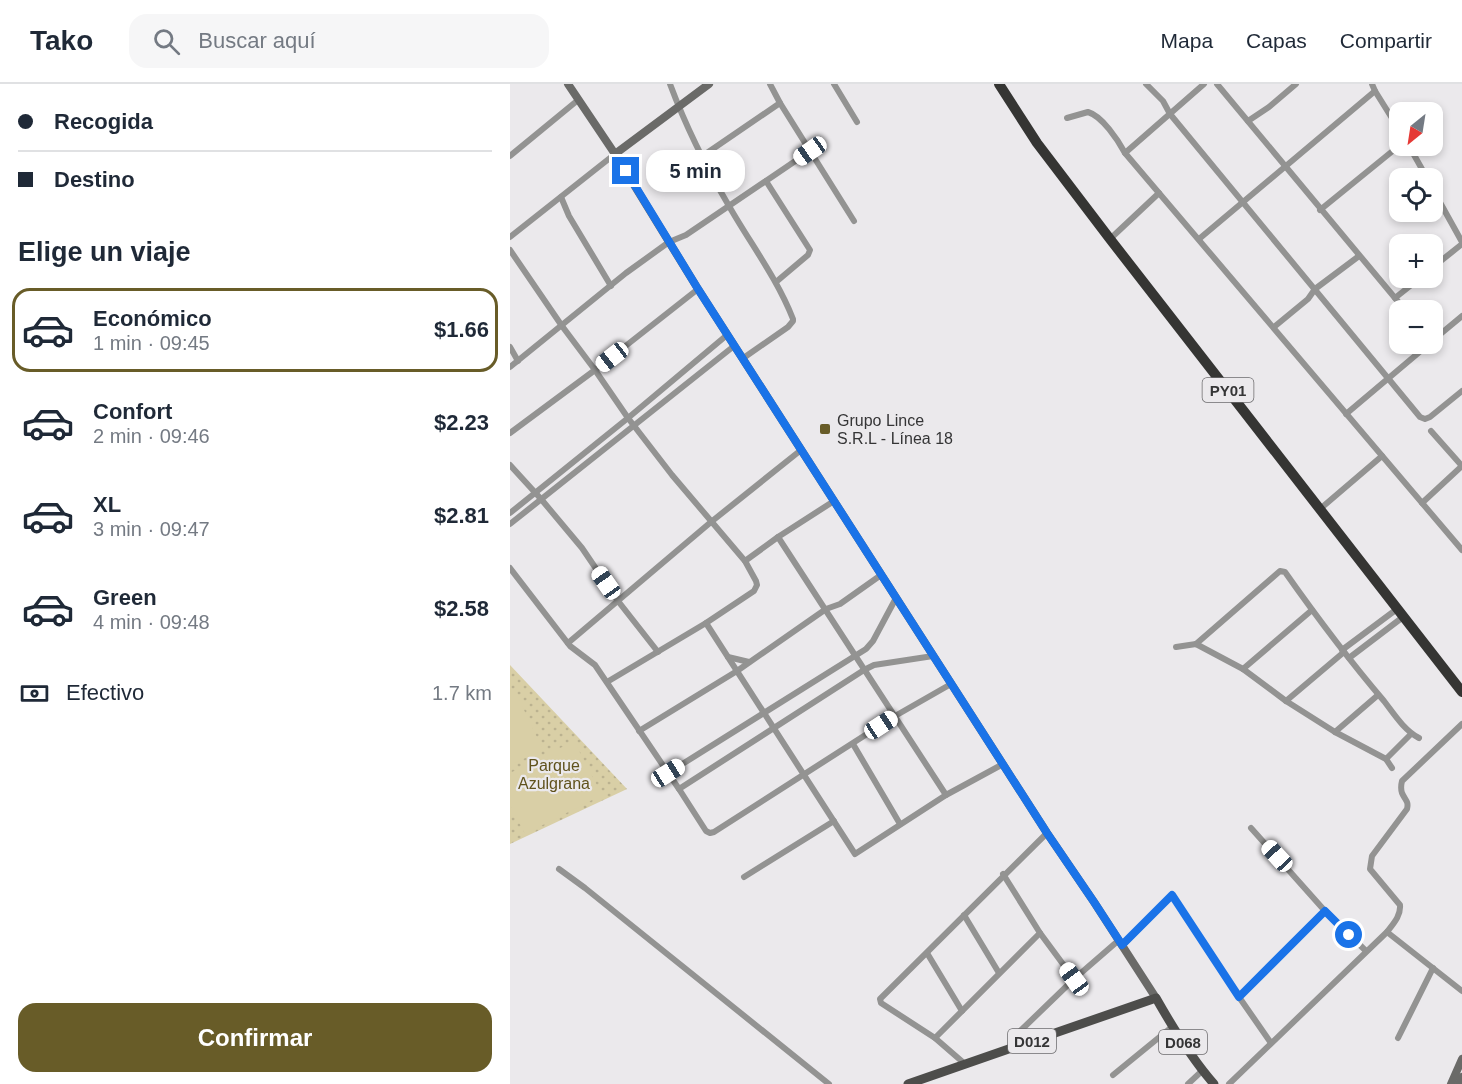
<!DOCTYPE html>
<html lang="es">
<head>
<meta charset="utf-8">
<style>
  :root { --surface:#fff; --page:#f6f6f7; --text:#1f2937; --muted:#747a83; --line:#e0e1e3; --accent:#685c28 }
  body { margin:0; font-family:Helvetica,sans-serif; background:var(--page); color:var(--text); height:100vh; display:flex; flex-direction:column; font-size:22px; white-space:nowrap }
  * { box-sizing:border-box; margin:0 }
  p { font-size:20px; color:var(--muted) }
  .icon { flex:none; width:33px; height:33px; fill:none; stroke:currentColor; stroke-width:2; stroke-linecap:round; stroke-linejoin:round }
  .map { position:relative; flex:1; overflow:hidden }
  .side { display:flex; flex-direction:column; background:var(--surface); width:510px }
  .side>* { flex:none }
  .banner { display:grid; align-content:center; height:132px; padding:0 18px; background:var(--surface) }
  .needle { width:39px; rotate:210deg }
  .tools { position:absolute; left:879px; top:18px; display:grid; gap:12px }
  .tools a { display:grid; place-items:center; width:54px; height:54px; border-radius:12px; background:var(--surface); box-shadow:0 3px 9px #0003; font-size:30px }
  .end { position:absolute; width:27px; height:27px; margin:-14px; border:8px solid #1a73e8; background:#fff; box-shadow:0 0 0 3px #fff }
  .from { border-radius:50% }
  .bubble { position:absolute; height:42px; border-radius:18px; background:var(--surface); box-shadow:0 3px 9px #0003; font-size:20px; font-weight:800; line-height:42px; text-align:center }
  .car { position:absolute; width:18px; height:36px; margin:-18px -9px; border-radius:8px; box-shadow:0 0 4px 2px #0007; background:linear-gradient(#fff 24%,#345 0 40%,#fff 0 76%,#345 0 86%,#fff 0) }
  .banner b { display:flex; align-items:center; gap:21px; height:57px; font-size:22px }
  .banner b+b { border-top:2px solid var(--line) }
  .banner i { width:15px; height:15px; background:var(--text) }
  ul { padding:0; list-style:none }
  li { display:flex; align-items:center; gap:18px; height:84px; margin:0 12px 9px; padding:0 6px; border:3px solid transparent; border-radius:18px }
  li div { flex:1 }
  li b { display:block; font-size:22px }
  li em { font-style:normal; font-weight:800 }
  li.active { border-color:var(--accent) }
  li>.icon { width:54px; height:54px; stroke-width:1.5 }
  h2 { padding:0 18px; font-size:27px; line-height:72px }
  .pay { display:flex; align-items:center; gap:15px; height:66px; padding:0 18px; font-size:22px }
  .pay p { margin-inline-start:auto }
  .primary-button { display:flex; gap:12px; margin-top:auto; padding:12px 18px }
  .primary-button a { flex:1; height:69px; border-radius:18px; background:var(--accent); color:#fff; font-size:24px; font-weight:800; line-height:69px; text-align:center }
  header { display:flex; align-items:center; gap:36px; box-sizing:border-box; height:84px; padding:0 30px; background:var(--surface); border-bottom:2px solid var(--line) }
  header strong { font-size:28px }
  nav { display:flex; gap:33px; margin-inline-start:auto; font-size:21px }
  .search { width:420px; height:54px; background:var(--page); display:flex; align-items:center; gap:15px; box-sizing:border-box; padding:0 21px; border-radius:18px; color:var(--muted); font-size:22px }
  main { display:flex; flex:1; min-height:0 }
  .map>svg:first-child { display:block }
</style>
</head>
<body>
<header>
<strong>Tako</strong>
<div class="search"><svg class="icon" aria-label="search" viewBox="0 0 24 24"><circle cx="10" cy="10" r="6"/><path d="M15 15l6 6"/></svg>Buscar aquí</div>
<nav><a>Mapa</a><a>Capas</a><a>Compartir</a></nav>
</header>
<main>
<section class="side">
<div class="banner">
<b><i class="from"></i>Recogida</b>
<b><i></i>Destino</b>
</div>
<h2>Elige un viaje</h2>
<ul>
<li class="active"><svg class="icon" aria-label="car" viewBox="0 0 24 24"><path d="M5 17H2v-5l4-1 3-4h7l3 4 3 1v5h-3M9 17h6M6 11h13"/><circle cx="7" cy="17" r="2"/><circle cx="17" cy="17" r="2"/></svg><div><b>Económico</b><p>1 min · 09:45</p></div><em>$1.66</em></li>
<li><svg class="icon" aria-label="car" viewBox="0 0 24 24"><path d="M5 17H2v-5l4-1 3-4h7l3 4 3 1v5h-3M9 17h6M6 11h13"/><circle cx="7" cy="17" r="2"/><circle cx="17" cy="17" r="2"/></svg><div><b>Confort</b><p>2 min · 09:46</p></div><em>$2.23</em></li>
<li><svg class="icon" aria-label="car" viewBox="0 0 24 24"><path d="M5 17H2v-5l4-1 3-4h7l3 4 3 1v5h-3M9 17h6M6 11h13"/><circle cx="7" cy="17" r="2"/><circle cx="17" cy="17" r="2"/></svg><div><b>XL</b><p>3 min · 09:47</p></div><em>$2.81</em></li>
<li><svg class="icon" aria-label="car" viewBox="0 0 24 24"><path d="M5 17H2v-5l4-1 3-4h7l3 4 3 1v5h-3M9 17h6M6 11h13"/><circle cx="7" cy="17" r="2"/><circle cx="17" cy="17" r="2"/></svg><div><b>Green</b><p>4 min · 09:48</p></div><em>$2.58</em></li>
</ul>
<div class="pay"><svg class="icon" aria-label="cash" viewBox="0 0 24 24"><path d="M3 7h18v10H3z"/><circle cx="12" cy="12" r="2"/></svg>Efectivo<p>1.7 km</p></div>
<div class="primary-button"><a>Confirmar</a></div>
</section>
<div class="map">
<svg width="952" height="1000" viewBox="0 0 952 1000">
  <defs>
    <pattern id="grass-dots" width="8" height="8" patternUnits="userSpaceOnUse" patternTransform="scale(1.5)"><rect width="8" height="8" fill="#d9cfa6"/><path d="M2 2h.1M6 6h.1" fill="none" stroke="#bbb290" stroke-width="1.8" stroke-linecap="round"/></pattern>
  </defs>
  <rect width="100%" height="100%" fill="#ebe9ec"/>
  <path fill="url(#grass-dots)" d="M0,581l117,124 -117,55z"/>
  <g fill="#d9cfa6">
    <path d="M6,609l27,57 -33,15v-69z"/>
    <path d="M64,657l28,54 -77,39 -15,-29v-32z"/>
  </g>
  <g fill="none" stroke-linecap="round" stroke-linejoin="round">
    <g stroke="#939392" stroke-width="6">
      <path d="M160,0c16,43 36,83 59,122 21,37 48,72 64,113v2l-5,6 -46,32"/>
      <path d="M260,0l10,19 74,118"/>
      <path d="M324,0l23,38"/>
      <path d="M636,0l17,17 7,13 250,303 5,2 5,-2 32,-26"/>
      <path d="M707,0l188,226"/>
      <path d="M862,0l3,7 25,40"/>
      <path d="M557,34l21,-6c14,4 30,28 37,41l337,397"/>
      <path d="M738,37l21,-14 27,-23"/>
      <path d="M899,62l18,32"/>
      <path d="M615,69l79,-69"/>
      <path d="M0,72l68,-56"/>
      <path d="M191,73l79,-54"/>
      <path d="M256,97l44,69 -2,5 -32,27"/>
      <path d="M922,104l30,54"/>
      <path d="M51,113l8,19 42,70"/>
      <path d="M810,126l80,-65"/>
      <path d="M0,153l105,-83"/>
      <path d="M600,155l49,-46"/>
      <path d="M689,155l176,-148"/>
      <path d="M0,166l52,76 33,44 33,48 44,57 73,86 11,20 1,4 -3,6 -48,32 -99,59"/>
      <path d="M922,184l30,-24"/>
      <path d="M885,214l25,-20"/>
      <path d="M764,243l34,-28 7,-10 44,-33"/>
      <path d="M922,257l30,-25"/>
      <path d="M0,263l8,14"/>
      <path d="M0,283l116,-94 43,-31 17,-7 124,-84"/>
      <path d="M836,330l83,-70"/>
      <path d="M921,347l31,35"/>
      <path d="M0,349l85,-63 103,-81"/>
      <path d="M0,381l31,34 41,49 36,53 40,51"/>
      <path d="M912,419l40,-37"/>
      <path d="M810,425l62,-53"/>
      <path d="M0,429l118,-95 99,-83"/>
      <path d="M0,440l224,-178"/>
      <path d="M268,453l168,258"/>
      <path d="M235,477l33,-24 56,-36"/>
      <path d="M0,484l60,78 25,19 84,124 27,42 4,2 4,-1 181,-116 56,-32"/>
      <path d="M196,539l149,231 91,-59 57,-31"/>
      <path d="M58,559l143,-121 90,-72"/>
      <path d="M686,560l84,-73 5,1c31,44 64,88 99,129 10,13 20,29 35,37"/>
      <path d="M666,563l20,-3 47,25 43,32 49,31 51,27 6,9"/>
      <path d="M832,566l55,-41"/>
      <path d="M218,573l21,5"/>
      <path d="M839,574l54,-41"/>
      <path d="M733,585l69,-59"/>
      <path d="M776,617l58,-49"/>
      <path d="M129,647l98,-60 89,-62 14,-5 41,-29"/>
      <path d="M825,648l43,-37"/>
      <path d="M343,660l47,80"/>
      <path d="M876,675l25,-25"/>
      <path d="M158,689l198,-124 7,-8 23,-43"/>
      <path d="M169,705l185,-119 10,-5 59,-9"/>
      <path d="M741,744l74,83"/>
      <path d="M49,785l26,19 244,196"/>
      <path d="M493,790l37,59 34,46"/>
      <path d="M234,793l90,-56"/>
      <path d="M454,831l35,58"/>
      <path d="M877,848l75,59"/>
      <path d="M612,862l50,-51 67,102 32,46"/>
      <path d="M417,869l35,58"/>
      <path d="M729,913l86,-86 41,40"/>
      <path d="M425,954l105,-105"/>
      <path d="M888,954l35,-70"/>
      <path d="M502,963l1,-8 2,-3 59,-57 45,-39"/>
      <path d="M455,980l-30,-26 -54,-35 -1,-4 167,-166"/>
      <path d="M603,991l60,-49"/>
      <path d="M678,1000l15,-14"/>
      <path d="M719,1000l158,-152c6,-8 14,-16 13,-27l-30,-36 2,-13 35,-47c2,-8 -2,-9 -5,-16 -1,-3 -1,-8 0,-12l60,-57"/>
    </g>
    <g stroke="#6a6a68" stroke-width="8">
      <path d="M58,0l47,70 83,135 349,544 47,69 62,96"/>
      <path d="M105,70l94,-70"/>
      <path d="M941,1000l11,-25"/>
      <path d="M949,1000l3,-7"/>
    </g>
    <path stroke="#4d4d4b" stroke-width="9" d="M398,1000l248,-86c17,30 35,60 58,86"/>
    <path stroke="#353533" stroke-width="10" d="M489,0l38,59 73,96 352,453"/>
  </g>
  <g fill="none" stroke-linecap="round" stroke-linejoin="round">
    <path stroke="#1a73e8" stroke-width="8" d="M116,87l72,118 349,544 47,69 28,43 50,-50 67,102 86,-86 24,24"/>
  </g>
  <rect fill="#685c28" stroke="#ebe9ec" stroke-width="2" x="309" y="339" width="12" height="12" rx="3"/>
  <g text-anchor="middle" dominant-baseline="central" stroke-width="4.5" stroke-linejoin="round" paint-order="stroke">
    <g fill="#ebe9ec" stroke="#6c6b6d" stroke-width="1.5">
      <rect x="692.5" y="294" width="51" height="24" rx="4.5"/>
      <rect x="498" y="945" width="48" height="24" rx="4.5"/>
      <rect x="649" y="946" width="48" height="24" rx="4.5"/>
    </g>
    <g font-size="15" font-weight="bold" fill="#353536">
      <text x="718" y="306">PY01</text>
      <text x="522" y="957">D012</text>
      <text x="673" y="958">D068</text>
    </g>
    <g font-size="16" fill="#353536" stroke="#ebe9ec" text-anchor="start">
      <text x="327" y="336">Grupo Lince<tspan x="327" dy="18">S.R.L - Línea 18</tspan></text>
    </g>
    <g font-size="16" fill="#60521c" stroke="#ebe9ec">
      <text x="44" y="681">Parque<tspan x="44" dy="18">Azulgrana</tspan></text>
    </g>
  </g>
</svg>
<div class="tools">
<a><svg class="needle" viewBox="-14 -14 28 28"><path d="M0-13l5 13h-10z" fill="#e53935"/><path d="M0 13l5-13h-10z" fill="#747a83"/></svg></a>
<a><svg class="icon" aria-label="locate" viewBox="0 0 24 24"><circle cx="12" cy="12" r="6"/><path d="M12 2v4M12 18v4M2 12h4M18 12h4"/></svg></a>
<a>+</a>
<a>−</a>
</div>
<i class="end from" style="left:839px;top:851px"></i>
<i class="end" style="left:116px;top:87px"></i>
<div class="bubble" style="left:136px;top:66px;width:99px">5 min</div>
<i class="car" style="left:300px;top:67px;rotate:235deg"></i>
<i class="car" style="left:102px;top:273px;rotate:232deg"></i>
<i class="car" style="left:96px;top:499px;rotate:325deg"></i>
<i class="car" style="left:371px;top:641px;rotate:57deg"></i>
<i class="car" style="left:158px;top:689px;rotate:58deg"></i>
<i class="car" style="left:767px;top:772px;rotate:317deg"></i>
<i class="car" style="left:564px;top:895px;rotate:324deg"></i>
</div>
</main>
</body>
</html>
